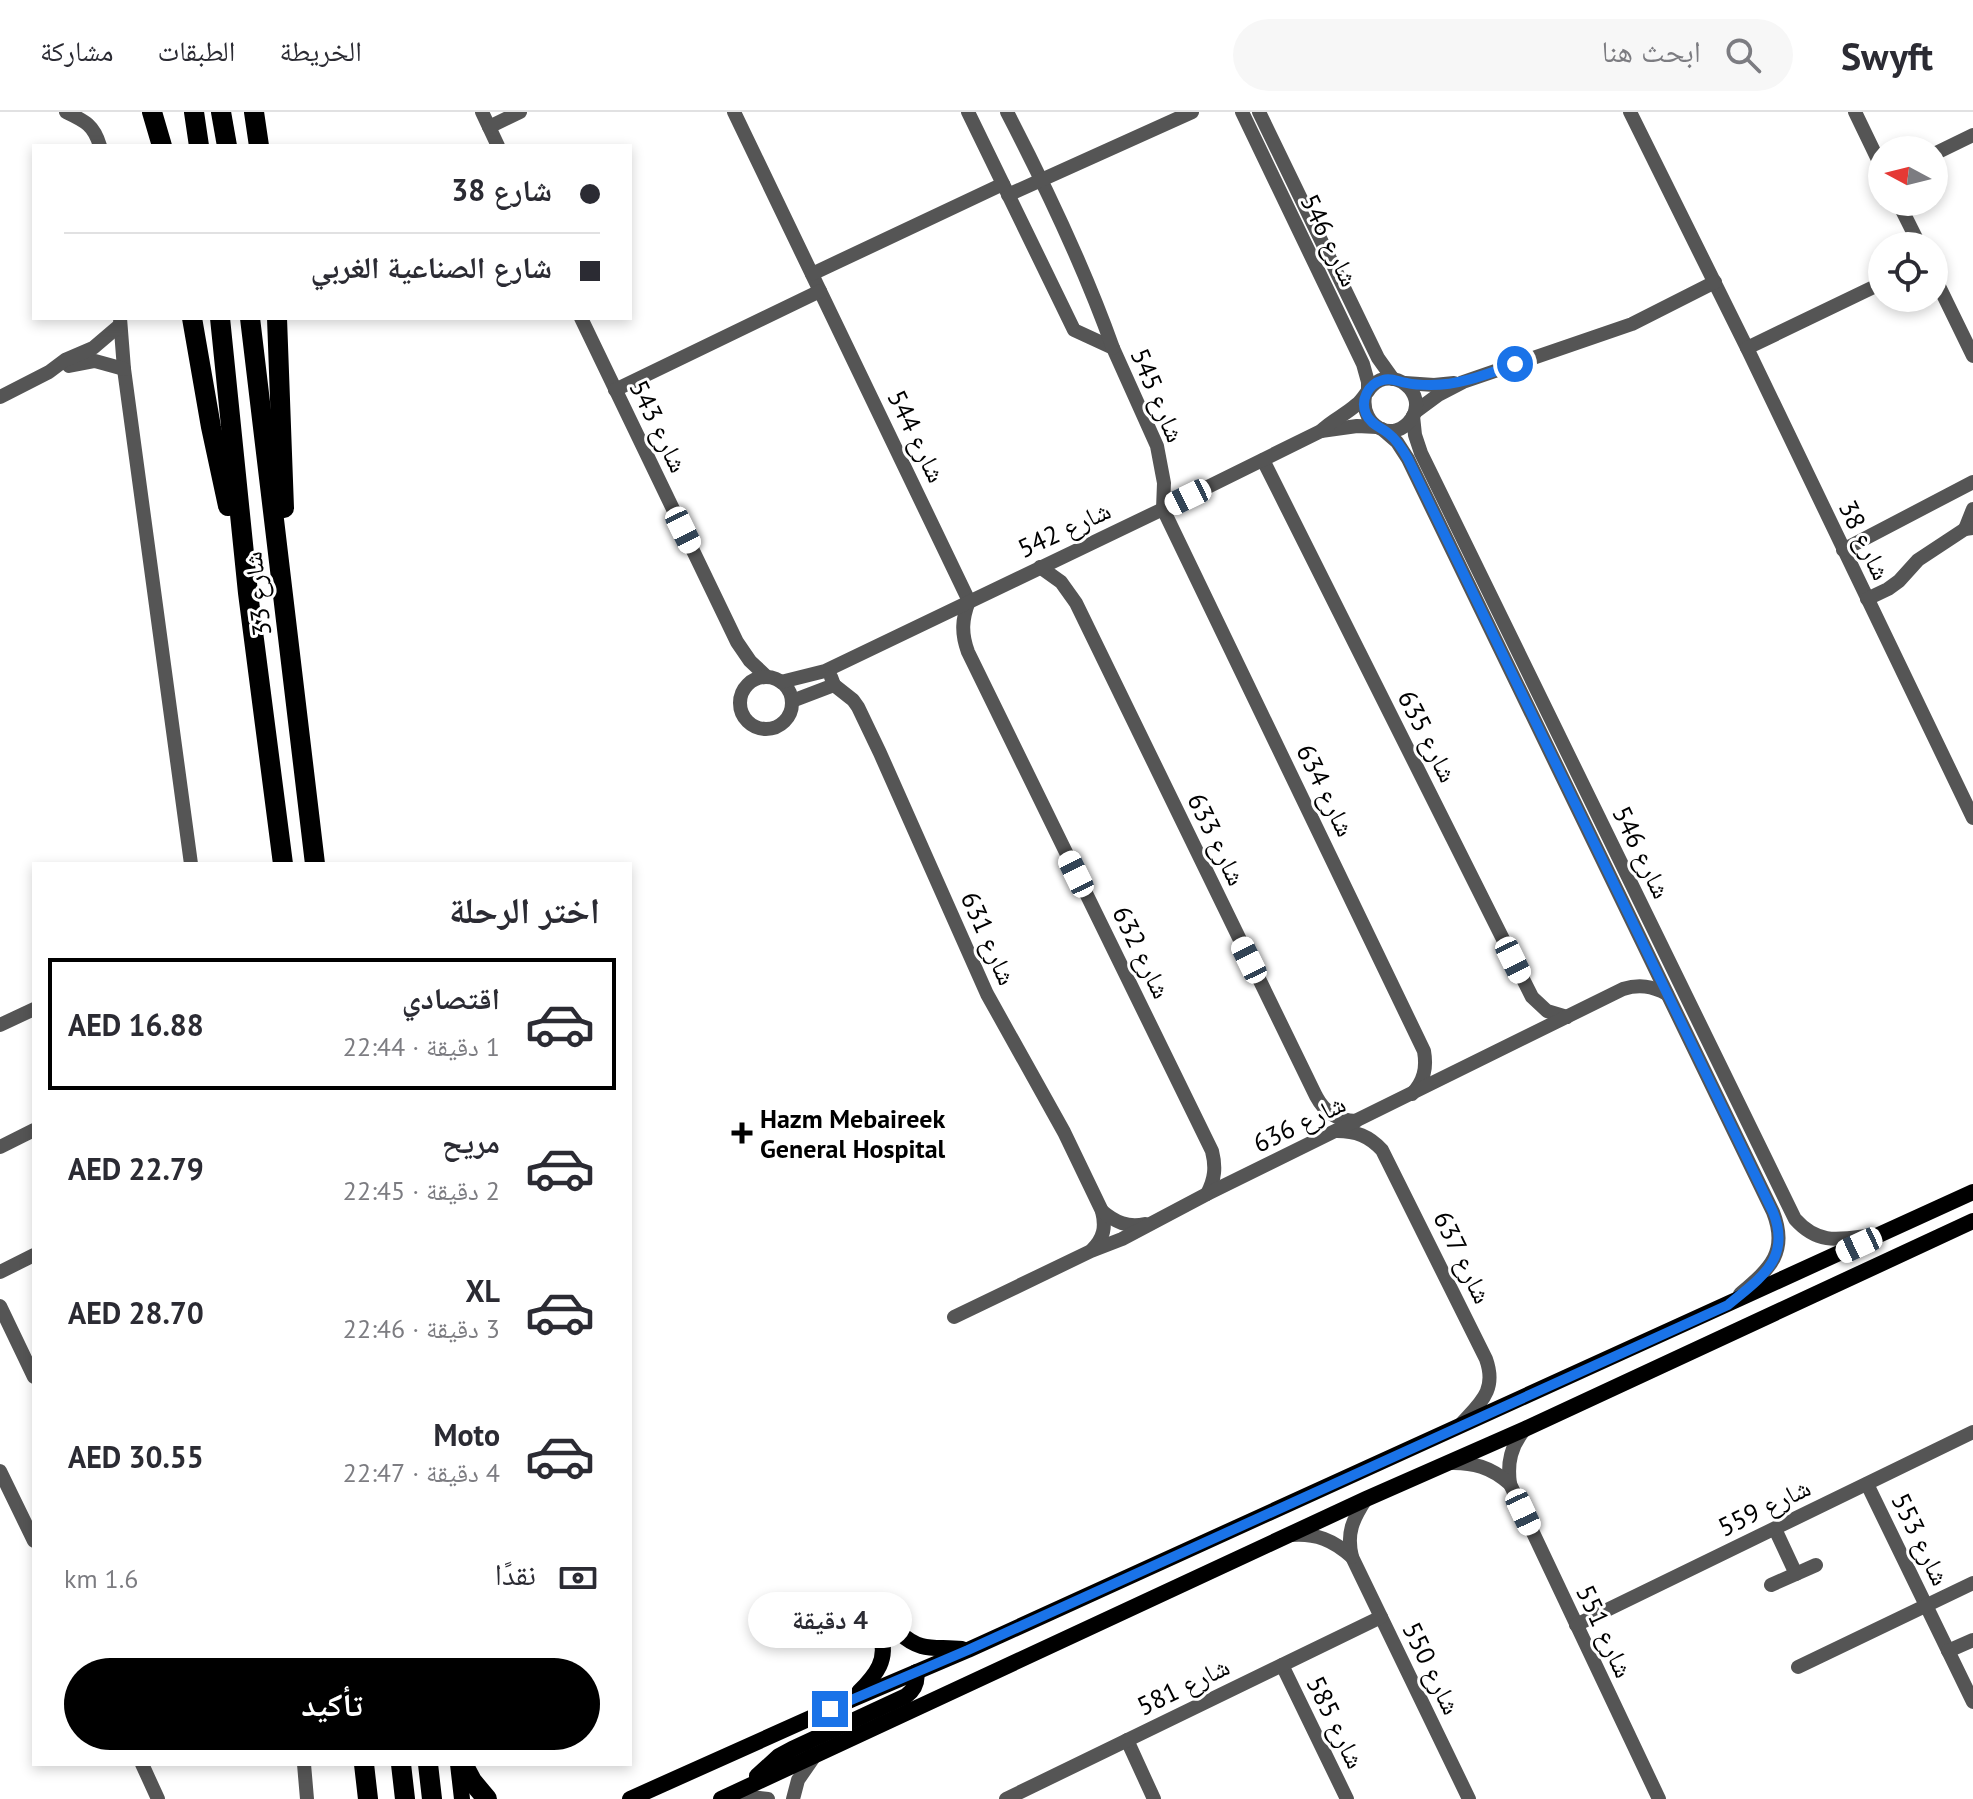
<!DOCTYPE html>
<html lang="ar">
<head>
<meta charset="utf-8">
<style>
  :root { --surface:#fff; --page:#f7f7f7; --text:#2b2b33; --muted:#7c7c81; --line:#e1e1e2; --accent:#000 }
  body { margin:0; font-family:"PT Sans","Noto Naskh Arabic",sans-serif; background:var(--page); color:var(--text); direction:rtl; height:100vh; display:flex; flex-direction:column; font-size:30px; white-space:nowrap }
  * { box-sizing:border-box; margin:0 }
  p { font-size:26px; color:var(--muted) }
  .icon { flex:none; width:44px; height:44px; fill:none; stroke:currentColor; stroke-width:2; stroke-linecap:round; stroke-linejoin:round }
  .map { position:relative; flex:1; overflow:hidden; direction:ltr }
  .side { position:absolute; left:32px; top:750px; width:600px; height:904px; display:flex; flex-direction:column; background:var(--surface); border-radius:0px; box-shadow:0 4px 12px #0003; direction:rtl }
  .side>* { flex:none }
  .guide { position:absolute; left:32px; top:32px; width:600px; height:176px; border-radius:0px; box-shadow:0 4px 12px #0003; direction:rtl; display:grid; align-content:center; height:176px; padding:0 32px; background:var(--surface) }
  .needle { width:52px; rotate:277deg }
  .controls { position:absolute; left:1868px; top:24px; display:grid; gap:16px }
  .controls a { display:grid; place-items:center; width:80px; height:80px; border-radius:50%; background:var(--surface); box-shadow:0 4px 12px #0003; font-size:40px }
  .end { position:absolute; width:36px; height:36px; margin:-18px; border:10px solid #1a73e8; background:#fff; box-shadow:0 0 0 4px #fff }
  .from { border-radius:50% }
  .bubble { position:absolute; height:56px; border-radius:28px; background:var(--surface); box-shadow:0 4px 12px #0003; font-size:26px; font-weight:800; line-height:56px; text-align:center; direction:rtl }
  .car { position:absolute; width:24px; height:48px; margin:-24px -12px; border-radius:10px; box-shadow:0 0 6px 2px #0007; background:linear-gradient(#fff 24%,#345 0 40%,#fff 0 76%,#345 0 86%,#fff 0) }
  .guide b { display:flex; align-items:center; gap:28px; height:76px; font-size:30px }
  .guide b+b { border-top:2px solid var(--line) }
  .guide i { width:20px; height:20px; background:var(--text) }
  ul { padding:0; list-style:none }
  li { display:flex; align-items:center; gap:24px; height:132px; margin:0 16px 12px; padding:0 16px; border:4px solid transparent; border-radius:0px }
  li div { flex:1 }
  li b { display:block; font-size:30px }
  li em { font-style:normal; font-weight:800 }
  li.on { border-color:var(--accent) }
  li>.icon { width:72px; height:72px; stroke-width:1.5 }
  h2 { padding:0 32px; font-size:36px; line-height:96px }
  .pay { display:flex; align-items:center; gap:20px; height:88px; padding:0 32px; font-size:30px }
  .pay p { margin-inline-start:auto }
  .action { display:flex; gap:16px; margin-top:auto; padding:16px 32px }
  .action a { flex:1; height:92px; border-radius:48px; background:var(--accent); color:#fff; font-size:32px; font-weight:800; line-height:92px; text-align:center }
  header { display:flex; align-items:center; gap:48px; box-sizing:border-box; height:112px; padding:0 40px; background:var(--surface); border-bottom:2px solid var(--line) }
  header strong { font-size:38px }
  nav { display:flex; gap:44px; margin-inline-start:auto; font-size:28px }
  .search { width:560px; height:72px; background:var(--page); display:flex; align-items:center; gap:20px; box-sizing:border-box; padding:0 28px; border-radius:44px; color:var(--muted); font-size:30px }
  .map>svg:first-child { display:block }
</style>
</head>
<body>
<header>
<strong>Swyft</strong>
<div class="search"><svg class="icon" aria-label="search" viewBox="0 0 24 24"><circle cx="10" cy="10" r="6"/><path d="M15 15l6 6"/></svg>ابحث هنا</div>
<nav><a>الخريطة</a><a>الطبقات</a><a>مشاركة</a></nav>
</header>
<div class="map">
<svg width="1973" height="1687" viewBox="0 0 1973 1687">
  <rect width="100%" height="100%" fill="#fff"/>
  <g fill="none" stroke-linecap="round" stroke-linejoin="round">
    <g stroke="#555" stroke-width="14">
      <path d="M66,0c19,9 28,13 34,34"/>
      <path d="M482,0l16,34"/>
      <path d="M734,0l235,489c-7,18 -8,32 -1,51l244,499c4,16 3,28 -5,43"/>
      <path d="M968,0l106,218 39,18 44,98 7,37 -1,26 261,542c3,17 0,30 -12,43"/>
      <path d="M1007,0c40,77 77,155 106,236"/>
      <path d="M1242,0l121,252 5,18v9"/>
      <path d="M1259,0l119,246 15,21"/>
      <path d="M1630,0l117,236 226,470"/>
      <path d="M1855,0l27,56"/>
      <path d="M489,15l31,-15"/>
      <path d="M1934,42l39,-19"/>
      <path d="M1008,83l184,-83"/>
      <path d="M1898,90l22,44"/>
      <path d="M812,162l191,-90"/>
      <path d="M1934,164l39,80"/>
      <path d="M120,206l4,51 67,495"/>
      <path d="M581,206l156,324 13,19 17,16"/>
      <path d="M1747,236l135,-65"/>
      <path d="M69,254l26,-5 29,8"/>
      <path d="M1405,271l29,2 20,-2"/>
      <path d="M615,278l205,-99"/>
      <path d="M0,285l49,-25 16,-12 28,-12 27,-23"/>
      <path d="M1415,300l23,-17 25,-13 169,-58 83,-42"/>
      <path d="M1413,304l2,19 6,18 374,766c24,27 46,20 78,16"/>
      <path d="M1382,317l15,13 11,17 365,753c16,41 -4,57 -33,82"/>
      <path d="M1321,319l36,-5 20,1"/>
      <path d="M1263,348l269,537 15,14 20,6"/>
      <path d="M1965,417l8,-20"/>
      <path d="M1843,438l130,-68"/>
      <path d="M1040,455l21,15 15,21 240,493c9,17 21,24 40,25"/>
      <path d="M1867,487l21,-10 11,-8 19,-21 47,-31 8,-1"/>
      <circle cx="766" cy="591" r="26"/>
      <path d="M781,570l44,-11 338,-162 158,-78c11,-11 24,-16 35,-26 7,-5 10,-13 16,-19 21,-21 56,7 40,32 -18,27 -52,8 -47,-22"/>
      <path d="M834,573l19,15 5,7 22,46 107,241 77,138 38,79c4,16 2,27 -10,39"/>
      <path d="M792,589l42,-16 -3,-8"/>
      <path d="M0,913l34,-16"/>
      <path d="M1337,1019c19,0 32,5 45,19l104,209c11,31 -5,43 -24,64"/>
      <path d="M0,1035l34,-17"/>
      <path d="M1102,1099c13,11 26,17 43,13"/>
      <path d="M0,1160l34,-17"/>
      <path d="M0,1194l34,71"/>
      <path d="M954,1205l137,-66 31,-12 85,-45 416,-205c16,-5 29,-3 44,5"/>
      <path d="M1525,1317c-14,17 -18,33 -15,55l149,315"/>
      <path d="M1448,1351c25,-1 43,4 62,21"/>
      <path d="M0,1359l34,70"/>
      <path d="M1867,1372l106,218"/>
      <path d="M1366,1387c-13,20 -20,34 -14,58l117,242"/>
      <path d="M1775,1417l21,45"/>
      <path d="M1291,1423c25,-2 42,5 61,22"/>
      <path d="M1771,1473l45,-20"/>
      <path d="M1576,1513l397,-193"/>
      <path d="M1948,1539l25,-11"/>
      <path d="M1282,1553l65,134"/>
      <path d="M1798,1555l175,-84"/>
      <path d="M1127,1628l27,59"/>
      <path d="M142,1652l16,35"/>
      <path d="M304,1652l3,35"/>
      <path d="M728,1685l16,-1 24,3"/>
      <path d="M793,1687l5,-19 18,-26"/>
      <path d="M1006,1687l375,-182"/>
    </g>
    <g stroke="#000" stroke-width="16">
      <path d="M900,1521c21,20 36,13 62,16"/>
      <path d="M859,1580c17,-17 30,-33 21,-58 -4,-10 -8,-20 -9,-31"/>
      <path d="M458,1652l4,35"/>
      <path d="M757,1664l22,-20 13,-7 114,-53c9,-7 12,-14 10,-24"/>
      <path d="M630,1687l223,-100 115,-49 1005,-458"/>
      <path d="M721,1687l645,-300 159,-70 448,-208"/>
    </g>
    <g stroke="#000" stroke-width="20">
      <path d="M152,0l10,34"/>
      <path d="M194,0l5,34"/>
      <path d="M221,0l6,34"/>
      <path d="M254,0l5,34"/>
      <path d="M192,206l19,109 17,79"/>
      <path d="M220,206l28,275 35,271"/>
      <path d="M250,206l65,546"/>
      <path d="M277,206l7,190"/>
      <path d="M364,1652l4,35"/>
      <path d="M401,1652l4,35"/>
      <path d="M428,1652l4,35"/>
      <path d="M463,1652l9,17 15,18"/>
    </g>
  </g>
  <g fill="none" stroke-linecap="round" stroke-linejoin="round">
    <path stroke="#1a73e8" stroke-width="10" d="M830,1597l138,-59 760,-345c32,-27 64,-46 45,-93l-365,-753c-5,-9 -11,-19 -19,-25 -8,-7 -18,-9 -23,-20 -6,-14 2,-30 17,-34 9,-3 15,2 24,3 7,2 16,2 24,2 30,0 56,-11 84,-21"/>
  </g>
  <path fill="#000" stroke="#fff" stroke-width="3" d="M738 1009h8v8h8v8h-8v8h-8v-8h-8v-8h8z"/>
  <g text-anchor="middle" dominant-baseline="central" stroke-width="6" stroke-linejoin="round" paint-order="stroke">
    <g font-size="26" fill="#000" stroke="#fff">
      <text transform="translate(1330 128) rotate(64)">شارع 546</text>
      <text transform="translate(1158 283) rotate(67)">شارع 545</text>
      <text transform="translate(659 314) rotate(64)">شارع 543</text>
      <text transform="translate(917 324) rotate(64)">شارع 544</text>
      <text transform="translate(1064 417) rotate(-25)">شارع 542</text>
      <text transform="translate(1865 428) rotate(64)">شارع 38</text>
      <text transform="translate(257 482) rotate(-97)">شارع 33</text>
      <text transform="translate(1428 624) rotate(63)">شارع 635</text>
      <text transform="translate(1326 678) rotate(64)">شارع 634</text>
      <text transform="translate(1217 727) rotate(64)">شارع 633</text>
      <text transform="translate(1642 740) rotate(64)">شارع 546</text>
      <text transform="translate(989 826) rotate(66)">شارع 631</text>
      <text transform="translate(1142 840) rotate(64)">شارع 632</text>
      <text transform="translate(1299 1011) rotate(-26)">شارع 636</text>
      <text transform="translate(1463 1145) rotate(64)">شارع 637</text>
      <text transform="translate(1764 1395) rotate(-26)">شارع 559</text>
      <text transform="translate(1921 1427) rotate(64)">شارع 553</text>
      <text transform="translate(1605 1519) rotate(65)">شارع 551</text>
      <text transform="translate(1432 1556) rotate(64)">شارع 550</text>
      <text transform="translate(1183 1574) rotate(-26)">شارع 581</text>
      <text transform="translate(1336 1610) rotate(64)">شارع 585</text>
    </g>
    <g font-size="26" font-weight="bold" fill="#000" stroke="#fff" text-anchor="start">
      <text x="760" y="1006">Hazm Mebaireek<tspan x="760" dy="30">General Hospital</tspan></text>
    </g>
  </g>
</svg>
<div class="controls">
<a><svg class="needle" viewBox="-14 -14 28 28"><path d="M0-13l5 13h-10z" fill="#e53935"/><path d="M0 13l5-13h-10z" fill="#7c7c81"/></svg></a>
<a><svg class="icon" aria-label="locate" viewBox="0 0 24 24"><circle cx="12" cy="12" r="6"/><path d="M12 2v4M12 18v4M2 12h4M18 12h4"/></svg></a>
</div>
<i class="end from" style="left:1515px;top:252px"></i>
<i class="end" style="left:830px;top:1597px"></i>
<div class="bubble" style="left:748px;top:1480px;width:164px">4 دقيقة</div>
<i class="car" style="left:1188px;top:385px;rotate:244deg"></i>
<i class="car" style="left:683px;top:418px;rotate:154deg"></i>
<i class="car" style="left:1076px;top:762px;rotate:334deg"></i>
<i class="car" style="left:1249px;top:848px;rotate:334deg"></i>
<i class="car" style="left:1513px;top:848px;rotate:154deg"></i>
<i class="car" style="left:1859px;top:1133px;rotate:245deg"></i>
<i class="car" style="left:1523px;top:1400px;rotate:155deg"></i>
<div class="guide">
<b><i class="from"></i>شارع 38</b>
<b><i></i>شارع الصناعية الغربي</b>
</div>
<section class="side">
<h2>اختر الرحلة</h2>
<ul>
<li class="on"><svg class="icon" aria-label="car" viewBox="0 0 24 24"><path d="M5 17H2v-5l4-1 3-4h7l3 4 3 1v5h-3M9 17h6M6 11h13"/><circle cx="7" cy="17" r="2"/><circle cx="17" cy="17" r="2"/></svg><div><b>اقتصادي</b><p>1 دقيقة · 22:44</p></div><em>AED 16.88</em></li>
<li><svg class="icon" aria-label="car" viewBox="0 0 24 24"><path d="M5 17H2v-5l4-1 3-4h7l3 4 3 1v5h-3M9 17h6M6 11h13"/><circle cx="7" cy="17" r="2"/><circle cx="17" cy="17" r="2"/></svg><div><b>مريح</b><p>2 دقيقة · 22:45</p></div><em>AED 22.79</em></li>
<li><svg class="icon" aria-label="car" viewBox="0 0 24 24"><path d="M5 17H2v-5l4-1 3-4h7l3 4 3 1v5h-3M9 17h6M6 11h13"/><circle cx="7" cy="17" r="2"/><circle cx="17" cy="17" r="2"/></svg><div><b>XL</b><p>3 دقيقة · 22:46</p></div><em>AED 28.70</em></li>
<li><svg class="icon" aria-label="car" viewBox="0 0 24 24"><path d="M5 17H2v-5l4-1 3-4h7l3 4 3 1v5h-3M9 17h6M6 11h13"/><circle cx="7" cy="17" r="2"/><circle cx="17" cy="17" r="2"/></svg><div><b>Moto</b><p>4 دقيقة · 22:47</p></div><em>AED 30.55</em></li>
</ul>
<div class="pay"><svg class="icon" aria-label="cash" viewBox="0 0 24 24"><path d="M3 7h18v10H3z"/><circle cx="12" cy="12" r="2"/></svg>نقدًا<p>1.6 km</p></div>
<div class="action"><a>تأكيد</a></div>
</section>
</div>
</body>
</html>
